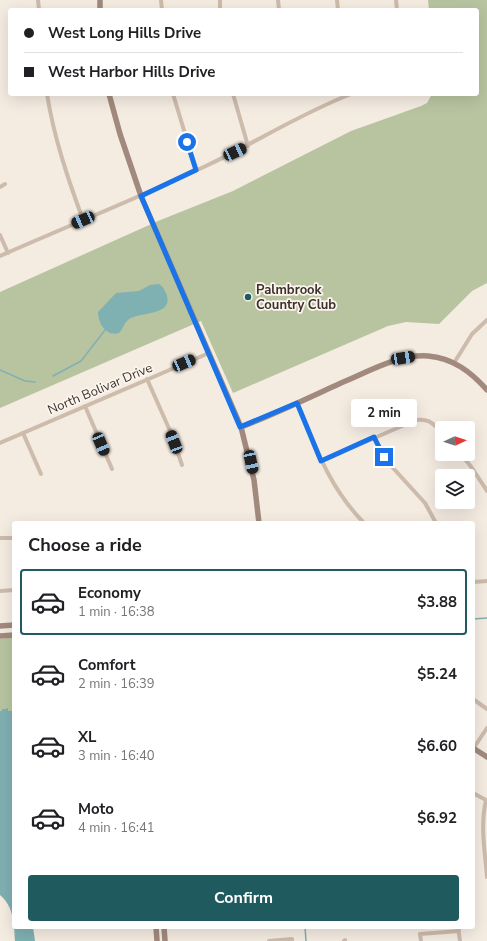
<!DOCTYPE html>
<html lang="en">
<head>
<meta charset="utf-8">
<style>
  :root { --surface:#fff; --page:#f2f2f2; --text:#202124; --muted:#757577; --line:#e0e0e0; --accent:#1f5a5e }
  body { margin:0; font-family:"Nunito Sans",sans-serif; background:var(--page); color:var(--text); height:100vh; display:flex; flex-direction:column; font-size:15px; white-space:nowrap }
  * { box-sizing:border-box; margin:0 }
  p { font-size:13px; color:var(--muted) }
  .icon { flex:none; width:22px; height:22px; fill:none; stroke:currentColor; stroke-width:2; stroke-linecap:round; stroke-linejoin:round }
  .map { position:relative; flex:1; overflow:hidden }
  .drawer { position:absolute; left:12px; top:521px; width:463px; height:408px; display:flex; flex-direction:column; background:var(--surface); border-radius:4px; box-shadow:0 4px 16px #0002 }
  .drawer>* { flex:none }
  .guide { position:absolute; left:8px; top:8px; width:471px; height:88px; border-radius:4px; box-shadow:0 4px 16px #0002; display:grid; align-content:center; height:88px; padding:0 16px; background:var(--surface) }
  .needle { width:26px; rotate:86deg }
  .controls { position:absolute; left:435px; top:421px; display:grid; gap:8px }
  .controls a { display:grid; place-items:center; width:40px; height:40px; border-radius:4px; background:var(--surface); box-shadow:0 4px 16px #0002; font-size:20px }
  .end { position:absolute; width:18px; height:18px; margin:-9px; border:5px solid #1a73e8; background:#fff; box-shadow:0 0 0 2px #fff }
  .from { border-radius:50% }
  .bubble { position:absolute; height:28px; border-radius:4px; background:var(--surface); box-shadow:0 4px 16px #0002; font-size:13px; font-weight:700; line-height:28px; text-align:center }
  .car { position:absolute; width:12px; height:24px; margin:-12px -6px; border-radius:5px; box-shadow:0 0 3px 1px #0007; background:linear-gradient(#222 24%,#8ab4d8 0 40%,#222 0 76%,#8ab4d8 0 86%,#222 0) }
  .guide b { display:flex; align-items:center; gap:14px; height:38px; font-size:15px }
  .guide b+b { border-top:1px solid var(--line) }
  .guide i { width:10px; height:10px; background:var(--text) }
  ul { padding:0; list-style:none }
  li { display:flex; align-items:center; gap:12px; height:66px; margin:0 8px 6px; padding:0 8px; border:2px solid transparent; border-radius:4px }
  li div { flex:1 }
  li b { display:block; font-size:15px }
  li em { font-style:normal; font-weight:700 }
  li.on { border-color:var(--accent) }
  li>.icon { width:36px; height:36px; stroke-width:1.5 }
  h2 { padding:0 16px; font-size:18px; line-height:48px }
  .action { display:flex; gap:8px; margin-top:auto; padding:8px 16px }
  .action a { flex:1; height:46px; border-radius:4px; background:var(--accent); color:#fff; font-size:16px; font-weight:700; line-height:46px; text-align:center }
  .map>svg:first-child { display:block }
</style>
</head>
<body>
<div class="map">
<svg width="487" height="941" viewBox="0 0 487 941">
  <rect width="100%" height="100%" fill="#f4ebe1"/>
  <g fill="#b8c4a0">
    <path d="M428,0h59v283l-15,8 -33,33 -33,-2 -18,4 -155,67 -32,-72 -201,87v-116l158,-71 75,-30 118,-60 70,-25 6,-3 5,-9h45v-84h-48z"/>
    <path d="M14,637v74h-6l-1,-3 -5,1v2h-2v-72z"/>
  </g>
  <g fill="#7fb0b2">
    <path d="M159,284c3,2 4,3 6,7 13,26 -27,20 -37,29 -4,3 -5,9 -9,13 -12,4 -21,-9 -21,-21l18,-19 23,-2 11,-6z"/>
    <path d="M8,708v3h6v216h19l2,14h-20c-1,-17 -1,-34 -15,-46v-184h2v-2z"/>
  </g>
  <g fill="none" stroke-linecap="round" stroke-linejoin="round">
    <g stroke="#7fb0b2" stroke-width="1.5">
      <path d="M0,370l25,11 10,1"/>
      <path d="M53,376l28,-15 24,-31"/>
      <path d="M473,619l14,-1"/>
      <path d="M305,927l1,14"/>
    </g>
    <g stroke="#cdbbac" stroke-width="4">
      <path d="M38,0l1,10"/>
      <path d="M161,0l1,10"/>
      <path d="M220,0v10"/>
      <path d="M278,0l1,10"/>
      <path d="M337,0l1,10"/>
      <path d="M396,0l1,10"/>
      <path d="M47,94c7,44 21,85 36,126"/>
      <path d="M173,94l23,76"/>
      <path d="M233,94l15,52"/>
      <path d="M0,187l5,-3"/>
      <path d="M0,235l8,18"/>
      <path d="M0,256c70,-31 141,-59 210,-92 48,-23 92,-51 141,-70"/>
      <path d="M454,363l18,-29 15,-14"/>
      <path d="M147,379l24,54 11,32"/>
      <path d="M297,403c19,45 32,84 67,120"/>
      <path d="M85,406l27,63"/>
      <path d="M23,433l18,41"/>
      <path d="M374,437l9,20 42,46 11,20"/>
      <path d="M0,443l209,-90"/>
      <path d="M461,454l11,14 15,23"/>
      <path d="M321,461l95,-41c13,-2 17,4 26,12"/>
      <path d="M0,538h14"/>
      <path d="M473,582l14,-1"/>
      <path d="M0,591l14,-1"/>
      <path d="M473,699l14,10"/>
      <path d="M473,749l14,-21"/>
      <path d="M473,793l13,7c-6,25 -1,52 1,77"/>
      <path d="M458,927l2,14"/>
      <path d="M269,941l23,-2v2"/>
      <path d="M344,941l1,-1"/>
      <path d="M421,941l-1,-7 39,-3"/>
    </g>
    <g stroke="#a18a7d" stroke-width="5.5">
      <path d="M100,0v10"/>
      <path d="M109,94l11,40 21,62 100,231 13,53 5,43"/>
      <path d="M241,427c34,-13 67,-29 100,-44 27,-11 57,-29 87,-27 25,2 43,16 59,34"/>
      <path d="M0,626l14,-1"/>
      <path d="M0,636l14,-1"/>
      <path d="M473,748l14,9"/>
      <path d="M156,927l1,14"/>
      <path d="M164,927l1,14"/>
    </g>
  </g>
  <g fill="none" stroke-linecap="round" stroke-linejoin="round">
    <path stroke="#1a73e8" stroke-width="5" d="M187,142l9,28 -55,26 99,231 57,-24 24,58 53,-24 10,20"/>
  </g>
  <circle fill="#1f5a5e" stroke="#fbf5ee" stroke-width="1.5" cx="248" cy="297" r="4"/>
  <g text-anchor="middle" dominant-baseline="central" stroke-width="3.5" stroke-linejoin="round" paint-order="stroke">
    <g font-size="13" font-weight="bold" fill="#3b302b" stroke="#fbf5ee" text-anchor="start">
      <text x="256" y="290">Palmbrook<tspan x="256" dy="15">Country Club</tspan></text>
    </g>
    <g font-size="13" fill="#3b302b" stroke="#fbf5ee">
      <text transform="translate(100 389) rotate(-23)">North Bolivar Drive</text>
    </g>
  </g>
</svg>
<div class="controls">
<a><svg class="needle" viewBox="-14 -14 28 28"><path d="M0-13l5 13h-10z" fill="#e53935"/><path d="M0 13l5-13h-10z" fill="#757577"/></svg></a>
<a><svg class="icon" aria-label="layers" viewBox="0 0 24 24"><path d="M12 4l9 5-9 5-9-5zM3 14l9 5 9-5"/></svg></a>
</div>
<i class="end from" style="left:187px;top:142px"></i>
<i class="end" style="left:384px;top:457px"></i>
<div class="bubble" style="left:351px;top:399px;width:66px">2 min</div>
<i class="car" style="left:235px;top:152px;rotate:65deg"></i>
<i class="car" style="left:83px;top:220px;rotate:246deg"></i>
<i class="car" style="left:403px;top:358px;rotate:81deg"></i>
<i class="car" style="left:184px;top:363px;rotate:67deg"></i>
<i class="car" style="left:174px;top:442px;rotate:339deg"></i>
<i class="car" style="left:101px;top:444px;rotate:157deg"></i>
<i class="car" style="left:251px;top:462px;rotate:168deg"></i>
<div class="guide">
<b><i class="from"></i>West Long Hills Drive</b>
<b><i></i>West Harbor Hills Drive</b>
</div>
<section class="drawer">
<h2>Choose a ride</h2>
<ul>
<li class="on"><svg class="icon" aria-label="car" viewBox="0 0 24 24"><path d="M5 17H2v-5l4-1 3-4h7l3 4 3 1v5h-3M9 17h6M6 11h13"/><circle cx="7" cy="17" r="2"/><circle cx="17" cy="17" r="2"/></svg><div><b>Economy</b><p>1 min · 16:38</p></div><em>$3.88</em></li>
<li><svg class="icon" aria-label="car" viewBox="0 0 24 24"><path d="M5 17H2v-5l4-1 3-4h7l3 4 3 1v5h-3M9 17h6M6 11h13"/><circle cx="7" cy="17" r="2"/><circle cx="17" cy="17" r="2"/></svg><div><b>Comfort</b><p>2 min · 16:39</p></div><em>$5.24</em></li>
<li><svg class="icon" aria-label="car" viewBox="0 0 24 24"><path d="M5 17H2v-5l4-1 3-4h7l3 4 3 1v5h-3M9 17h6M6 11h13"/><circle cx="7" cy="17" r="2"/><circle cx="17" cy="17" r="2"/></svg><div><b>XL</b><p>3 min · 16:40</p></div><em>$6.60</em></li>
<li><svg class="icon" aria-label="car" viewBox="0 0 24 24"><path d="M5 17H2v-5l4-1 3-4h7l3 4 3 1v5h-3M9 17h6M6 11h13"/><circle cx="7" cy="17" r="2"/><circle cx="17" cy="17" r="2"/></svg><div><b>Moto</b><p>4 min · 16:41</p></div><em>$6.92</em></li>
</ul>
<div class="action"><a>Confirm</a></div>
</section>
</div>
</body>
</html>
